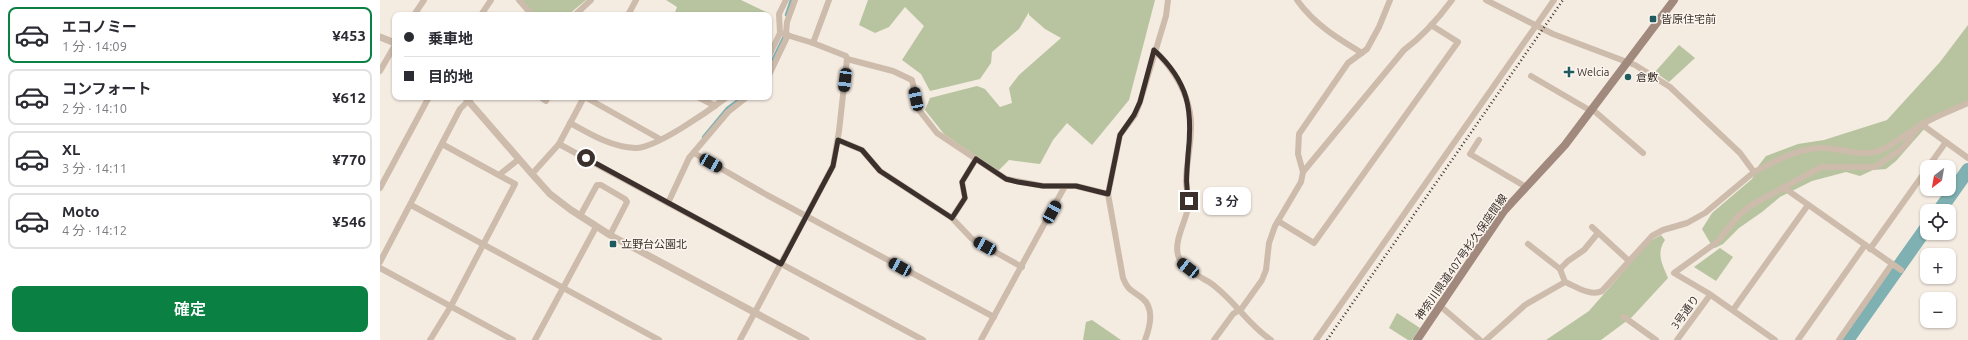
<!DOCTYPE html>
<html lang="ja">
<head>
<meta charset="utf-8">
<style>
  :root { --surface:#fff; --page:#f2f2f3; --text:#2b2b33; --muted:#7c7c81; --line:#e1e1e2; --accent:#0b8043 }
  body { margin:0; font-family:Ubuntu,"Noto Sans JP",sans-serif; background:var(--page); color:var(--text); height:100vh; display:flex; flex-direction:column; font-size:15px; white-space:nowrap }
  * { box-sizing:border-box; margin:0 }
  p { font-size:13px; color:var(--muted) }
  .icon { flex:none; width:22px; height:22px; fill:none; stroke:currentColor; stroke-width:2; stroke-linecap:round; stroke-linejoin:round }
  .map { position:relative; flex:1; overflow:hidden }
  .drawer { display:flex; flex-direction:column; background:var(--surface); width:380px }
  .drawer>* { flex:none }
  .guide { position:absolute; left:12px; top:12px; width:380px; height:88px; border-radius:8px; box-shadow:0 1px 3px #0004; display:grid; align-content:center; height:88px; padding:0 12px; background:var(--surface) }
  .needle { width:26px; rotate:211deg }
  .controls { position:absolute; left:1540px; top:160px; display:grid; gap:8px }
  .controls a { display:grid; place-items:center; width:36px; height:36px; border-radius:8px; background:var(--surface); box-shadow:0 1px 3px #0004; font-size:20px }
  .end { position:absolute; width:18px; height:18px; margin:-9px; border:5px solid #3b302b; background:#fff; box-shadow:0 0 0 2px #fff }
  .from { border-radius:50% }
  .bubble { position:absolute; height:28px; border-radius:8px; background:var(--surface); box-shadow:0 1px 3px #0004; font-size:13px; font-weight:600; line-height:28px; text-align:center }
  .car { position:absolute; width:12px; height:24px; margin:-12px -6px; border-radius:5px; box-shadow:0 0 3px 1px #0007; background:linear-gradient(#222 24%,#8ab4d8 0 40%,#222 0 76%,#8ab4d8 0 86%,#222 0) }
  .guide b { display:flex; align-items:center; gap:14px; height:38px; font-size:15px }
  .guide b+b { border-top:1px solid var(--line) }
  .guide i { width:10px; height:10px; background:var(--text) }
  ul { padding:7px 0 0; list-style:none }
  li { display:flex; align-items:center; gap:12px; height:56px; margin:0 8px 6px; padding:0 4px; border:2px solid var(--line); border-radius:8px }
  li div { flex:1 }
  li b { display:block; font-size:15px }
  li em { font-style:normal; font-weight:600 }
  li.selected { border-color:var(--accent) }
  li>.icon { width:36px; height:36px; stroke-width:1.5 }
  .cta { display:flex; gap:8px; margin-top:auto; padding:8px 12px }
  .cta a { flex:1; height:46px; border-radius:8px; background:var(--accent); color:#fff; font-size:16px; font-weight:600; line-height:46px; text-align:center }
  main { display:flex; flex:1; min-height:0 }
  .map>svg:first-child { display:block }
</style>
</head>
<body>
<main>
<section class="drawer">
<ul>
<li class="selected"><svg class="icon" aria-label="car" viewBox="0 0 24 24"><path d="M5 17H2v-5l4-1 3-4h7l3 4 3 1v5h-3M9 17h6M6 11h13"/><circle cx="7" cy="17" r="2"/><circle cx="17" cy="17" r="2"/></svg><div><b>エコノミー</b><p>1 分 · 14:09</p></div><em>¥453</em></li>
<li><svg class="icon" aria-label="car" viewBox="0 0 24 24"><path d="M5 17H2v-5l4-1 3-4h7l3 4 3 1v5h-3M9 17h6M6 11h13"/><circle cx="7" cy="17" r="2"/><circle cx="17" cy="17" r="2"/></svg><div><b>コンフォート</b><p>2 分 · 14:10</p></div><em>¥612</em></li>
<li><svg class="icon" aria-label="car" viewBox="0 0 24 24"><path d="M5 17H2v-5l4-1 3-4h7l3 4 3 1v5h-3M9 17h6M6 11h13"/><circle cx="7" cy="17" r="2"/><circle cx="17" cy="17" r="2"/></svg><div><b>XL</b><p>3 分 · 14:11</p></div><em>¥770</em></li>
<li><svg class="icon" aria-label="car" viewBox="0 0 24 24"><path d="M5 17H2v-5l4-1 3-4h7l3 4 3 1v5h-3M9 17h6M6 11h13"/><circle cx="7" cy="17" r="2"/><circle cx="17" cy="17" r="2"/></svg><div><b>Moto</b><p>4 分 · 14:12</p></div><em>¥546</em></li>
</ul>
<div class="cta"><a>確定</a></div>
</section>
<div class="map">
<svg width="1588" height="340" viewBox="0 0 1588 340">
  <rect width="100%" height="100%" fill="#f4ebe1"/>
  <g fill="#b8c4a0">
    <path d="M141,0h65l-18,15h-34z"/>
    <path d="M286,0h75l27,13 -1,2h-93l3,-8z"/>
    <path d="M488,0h287l-26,100 -37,45 -25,-22 -14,17 -13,24 -31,-4 -11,11 -54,-37 -19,-24 5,-12 47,-12 8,3 15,18 12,-4 -3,-15 10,-13 42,-37 -16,-9 -16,-14v-3l-10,17 -27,23 -1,11 -11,16 -50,12 -9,-17 -19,-14 22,-34 -19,-19 -16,20 -14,6 -16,-8z"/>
    <path d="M1588,25v80l-35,14 -37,42 -10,8 -13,1 -13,6 -14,-4 -34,9 -32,16 -18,15 -23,16 -16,16 -8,4 -3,-2 -10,-17 10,-16 40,-34 7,-14 7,-9 32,-12 26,-4 63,-20 53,-58z"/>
    <path d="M1299,45l16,13 -26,24 -14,-10z"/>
    <path d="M1281,235l4,5c-9,13 -3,24 3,38l-36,39 -31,23h-55l43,-29 61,-70z"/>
    <path d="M1340,248l13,9 -17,24 -22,-14z"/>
    <path d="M1017,313l23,15 -8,12h-4l-19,-12z"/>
    <path d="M712,320l29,20h-38l3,-18z"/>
  </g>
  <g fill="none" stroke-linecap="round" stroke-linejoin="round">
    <g stroke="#7fb0b2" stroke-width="2.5">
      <path d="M406,15l5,-15"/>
      <path d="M389,67l14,-29"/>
      <path d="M323,137l24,-29 15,-11"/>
    </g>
    <g stroke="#7fb0b2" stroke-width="14">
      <path d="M1559,211l29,-41"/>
      <path d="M1467,340l80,-113"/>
    </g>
    <g stroke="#cdbbac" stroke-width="6">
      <path d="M139,0l13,15"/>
      <path d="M406,0l-7,14 1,19 33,10"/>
      <path d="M917,0c17,24 40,38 65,53"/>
      <path d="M1106,0l67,34 82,31 35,22 70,66 14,19"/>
      <path d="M34,15l10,-15"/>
      <path d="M101,15l10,-15"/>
      <path d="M195,15l16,-15"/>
      <path d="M248,15l8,-15"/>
      <path d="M406,34l1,-12 8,-22"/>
      <path d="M774,50c20,19 35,44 37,71 1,19 -4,39 -5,58 -1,10 5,19 2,29 -3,15 -14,33 -10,47 3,13 21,21 31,27 24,16 38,42 62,58"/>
      <path d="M389,56l11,-23"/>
      <path d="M467,59l46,12 19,9 7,30 18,23 69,46 37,7h33l32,8"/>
      <path d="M0,71l15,-26"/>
      <path d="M389,75l19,-40"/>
      <path d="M1151,76l60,35"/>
      <path d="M160,97l6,4 2,-4"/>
      <path d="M205,97l75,42"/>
      <path d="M318,97l17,9"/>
      <path d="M1212,109l51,44"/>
      <path d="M190,123c20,11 41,24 65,25 20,1 75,-38 92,-51"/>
      <path d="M458,140l24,10 18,21 72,47 20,21 50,28"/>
      <path d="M1099,140l-9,14 56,33"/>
      <path d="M179,144l109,59 21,-45 39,-46 19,-15"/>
      <path d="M314,153l73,42 227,122"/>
      <path d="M1548,167l18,-25"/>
      <path d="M923,172l101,-122c19,-14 34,-31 48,-50"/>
      <path d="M152,174l27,-30 25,-47"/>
      <path d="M119,175l20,-16"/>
      <path d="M1403,187l118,83"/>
      <path d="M0,188l49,-91"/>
      <path d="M288,203l255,137"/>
      <path d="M31,205l248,135"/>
      <path d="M200,216l17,-31h4l24,14 2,3 -17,33"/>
      <path d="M572,218l13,-20 -3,-16 14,-23"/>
      <path d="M898,221l36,22 144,-201 -27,-17"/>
      <path d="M1212,227l37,34"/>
      <path d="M1148,244l32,25 5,13"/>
      <path d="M1490,249l57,-80"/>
      <path d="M0,262l80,-153 12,-12"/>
      <path d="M0,268l133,72"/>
      <path d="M1180,269l8,-8 16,-11 14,-17"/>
      <path d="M1059,305l41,35"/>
      <path d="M1353,310l75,-105"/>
      <path d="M1244,317l32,23"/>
      <path d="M50,340l21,-34 64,-122 -73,-40"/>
      <path d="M155,340l61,-113"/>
      <path d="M360,340l93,-174 6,-35 8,-72 -1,-3 -33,-13 16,-43"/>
      <path d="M601,340l84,-154"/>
      <path d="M765,340c5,-13 10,-32 -3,-42 -10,-8 -14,-7 -19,-20l-15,-84 12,-59 15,-20 5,-13 26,-86 2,-16"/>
      <path d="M834,340l19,-26 9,-6 20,-28 4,-10 3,-27 6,-17 26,-44 2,-10 -5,-18 1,-20 49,-71 19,-14 12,-22 11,-27"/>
      <path d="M936,340l238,-340"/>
      <path d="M1106,340l39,-35 40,-23c10,4 26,15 37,9l50,-55 11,-6 24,-7 18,-10 49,-41c22,-11 45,-25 71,-24 18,1 37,9 54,3 16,-6 28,-18 42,-26 14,-9 32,-15 47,-22"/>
      <path d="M1297,340l33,-45"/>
      <path d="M1395,340l-67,-47 -34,-20 43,-31 21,-26 12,-10 71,-39h54l28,-19 18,-24 47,34"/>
      <path d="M1418,340l67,-95"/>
      <path d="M1459,340l53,-76"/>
    </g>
    <g stroke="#cdbbac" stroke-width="7">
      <path d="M0,37l15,6"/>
      <path d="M85,97l67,77 18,20 21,16 39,25 196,105"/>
    </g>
    <path stroke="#a18a7d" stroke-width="8" d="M1037,340l87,-129 61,-66 109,-145"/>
    <path stroke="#3b302b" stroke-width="2.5" stroke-dasharray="1 3" stroke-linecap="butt" d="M947,340l236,-340"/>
  </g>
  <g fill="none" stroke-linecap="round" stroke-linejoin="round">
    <path stroke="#3b302b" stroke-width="5" d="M206,158l195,106 52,-98 5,-26 24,10 18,21 72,47 13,-20 -3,-16 14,-23 30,20 12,3 25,4h33l32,8 12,-59 14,-20 6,-13 14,-52c35,32 39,60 34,105 -1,16 -3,30 1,46"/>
  </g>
  <g fill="#1f5a5e" stroke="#fbf5ee" stroke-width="1.5">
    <rect x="1269" y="15" width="8" height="8" rx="2"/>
    <path d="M1187 66h4v4h4v4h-4v4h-4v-4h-4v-4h4z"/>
    <circle cx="1248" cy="77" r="4"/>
    <rect x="229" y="240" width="8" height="8" rx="2"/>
  </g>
  <g text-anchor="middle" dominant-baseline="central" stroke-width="3" stroke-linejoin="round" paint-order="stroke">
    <g font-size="11" fill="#3b302b" stroke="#fbf5ee" text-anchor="start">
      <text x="1281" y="19">皆原住宅前</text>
      <text x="1197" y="72">Welcia</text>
      <text x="1256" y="77">倉敷</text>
      <text x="241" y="244">立野台公園北</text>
    </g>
    <g font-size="11" fill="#3b302b" stroke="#fbf5ee">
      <text transform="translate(1081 257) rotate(-55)">神奈川県道407号杉久保座間線</text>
      <text transform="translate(1305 312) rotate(-54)">3号通り</text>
    </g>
  </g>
</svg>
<div class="controls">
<a><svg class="needle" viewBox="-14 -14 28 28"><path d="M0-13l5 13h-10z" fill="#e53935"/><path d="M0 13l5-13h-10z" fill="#7c7c81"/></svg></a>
<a><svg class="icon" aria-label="locate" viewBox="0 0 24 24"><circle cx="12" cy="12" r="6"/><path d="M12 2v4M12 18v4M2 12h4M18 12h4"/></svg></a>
<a>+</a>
<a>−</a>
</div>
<i class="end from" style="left:206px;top:158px"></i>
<i class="end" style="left:809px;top:201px"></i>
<div class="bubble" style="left:823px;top:187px;width:48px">3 分</div>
<i class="car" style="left:465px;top:80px;rotate:187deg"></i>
<i class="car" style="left:536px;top:99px;rotate:348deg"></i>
<i class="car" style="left:331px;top:163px;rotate:120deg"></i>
<i class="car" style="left:672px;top:212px;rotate:29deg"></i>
<i class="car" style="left:605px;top:246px;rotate:299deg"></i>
<i class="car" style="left:520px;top:267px;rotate:299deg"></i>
<i class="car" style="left:808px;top:268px;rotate:308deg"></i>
<div class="guide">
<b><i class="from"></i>乗車地</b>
<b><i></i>目的地</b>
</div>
</div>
</main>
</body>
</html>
